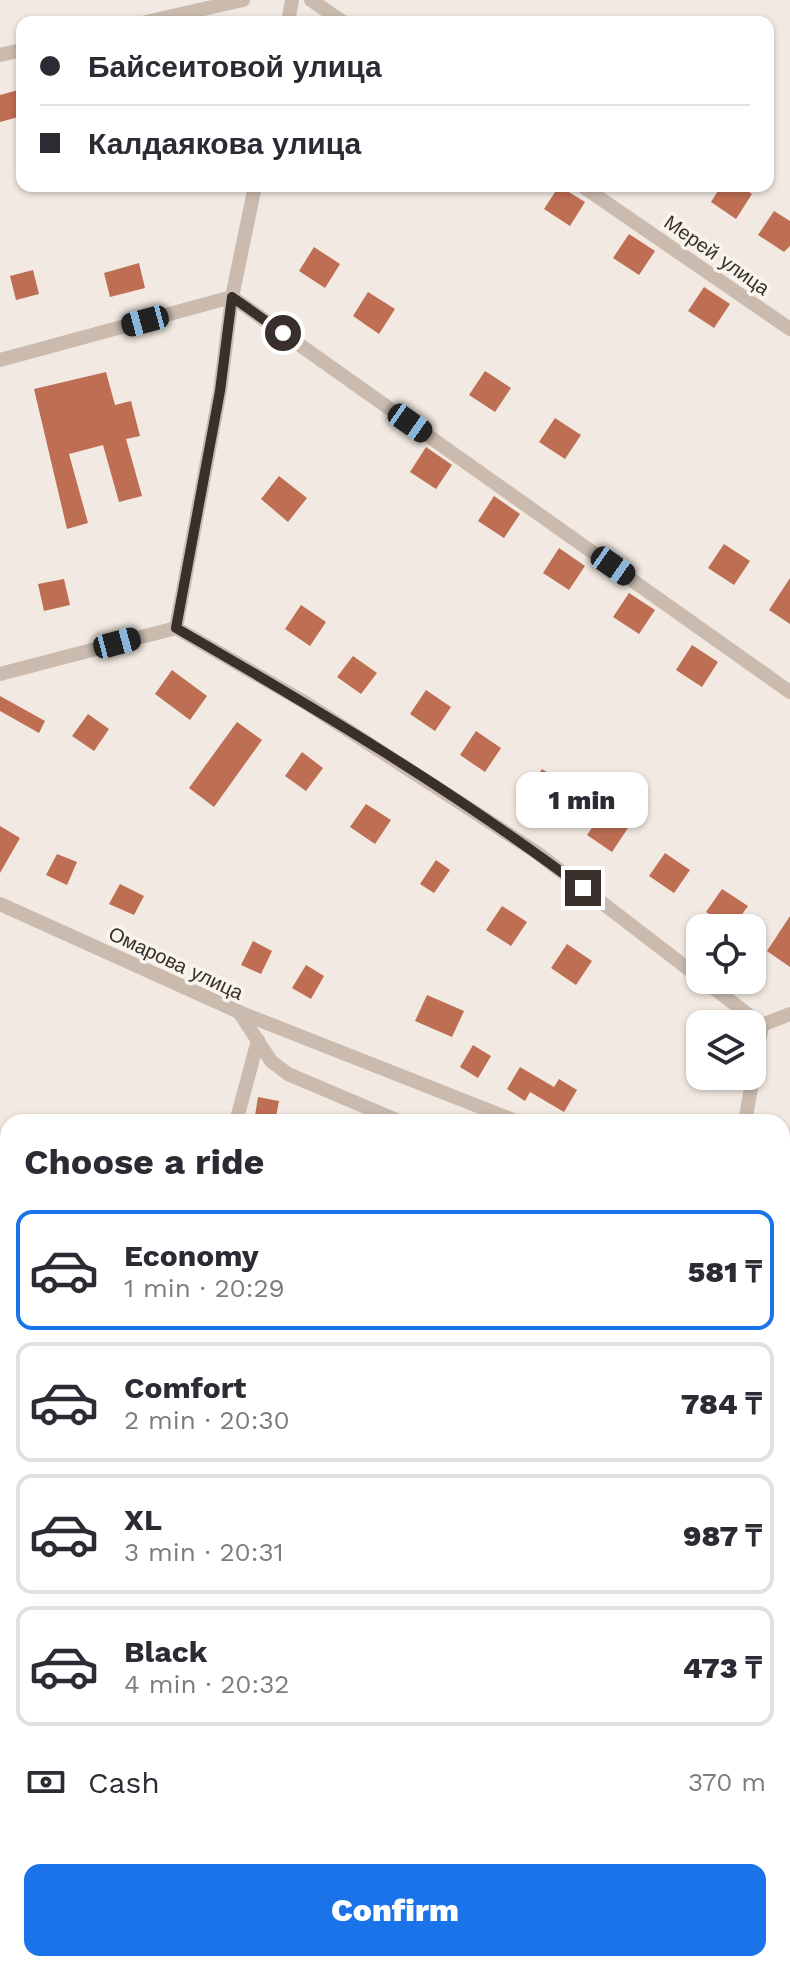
<!DOCTYPE html>
<html lang="en">
<head>
<meta charset="utf-8">
<style>
  :root { --surface:#fff; --page:#f7f7f7; --text:#2b2b33; --muted:#7c7c81; --line:#e1e1e2; --accent:#1a73e8 }
  body { margin:0; font-family:"Work Sans",sans-serif; background:var(--page); color:var(--text); height:100vh; display:flex; flex-direction:column; font-size:30px; white-space:nowrap }
  * { box-sizing:border-box; margin:0 }
  p { font-size:26px; color:var(--muted) }
  .icon { flex:none; width:44px; height:44px; fill:none; stroke:currentColor; stroke-width:2; stroke-linecap:round; stroke-linejoin:round }
  .map { position:relative; flex:1; overflow:hidden }
  .sheet { position:absolute; left:0px; top:1114px; width:790px; height:858px; display:flex; flex-direction:column; background:var(--surface); border-radius:24px 24px 0 0; box-shadow:0 2px 6px #0004 }
  .sheet>* { flex:none }
  .guide { position:absolute; left:16px; top:16px; width:758px; height:176px; border-radius:16px; box-shadow:0 2px 6px #0004; display:grid; align-content:center; height:176px; padding:0 24px; background:var(--surface) }
  .tools { position:absolute; left:686px; top:914px; display:grid; gap:16px }
  .tools a { display:grid; place-items:center; width:80px; height:80px; border-radius:16px; background:var(--surface); box-shadow:0 2px 6px #0004; font-size:40px }
  .end { position:absolute; width:36px; height:36px; margin:-18px; border:10px solid #39302c; background:#fff; box-shadow:0 0 0 4px #fff }
  .from { border-radius:50% }
  .bubble { position:absolute; height:56px; border-radius:16px; background:var(--surface); box-shadow:0 2px 6px #0004; font-size:26px; font-weight:800; line-height:56px; text-align:center }
  .car { position:absolute; width:24px; height:48px; margin:-24px -12px; border-radius:10px; box-shadow:0 0 6px 2px #0007; background:linear-gradient(#222 24%,#8ab4d8 0 40%,#222 0 76%,#8ab4d8 0 86%,#222 0) }
  .guide b { display:flex; align-items:center; gap:28px; height:76px; font-size:30px }
  .guide b+b { border-top:2px solid var(--line) }
  .guide i { width:20px; height:20px; background:var(--text) }
  ul { padding:0; list-style:none }
  li { display:flex; align-items:center; gap:24px; height:120px; margin:0 16px 12px; padding:0 8px; border:4px solid var(--line); border-radius:16px }
  li div { flex:1 }
  li b { display:block; font-size:30px }
  li em { font-style:normal; font-weight:800 }
  li.active { border-color:var(--accent) }
  li>.icon { width:72px; height:72px; stroke-width:1.5 }
  h2 { padding:0 24px; font-size:36px; line-height:96px }
  .pay { display:flex; align-items:center; gap:20px; height:88px; padding:0 24px; font-size:30px }
  .pay p { margin-inline-start:auto }
  .action { display:flex; gap:16px; margin-top:auto; padding:16px 24px }
  .action a { flex:1; height:92px; border-radius:16px; background:var(--accent); color:#fff; font-size:32px; font-weight:800; line-height:92px; text-align:center }
  .map>svg:first-child { display:block }
</style>
</head>
<body>
<div class="map">
<svg width="790" height="1971" viewBox="0 0 790 1971">
  <rect width="100%" height="100%" fill="#f2eae2"/>
  <g fill="#be6e53">
    <path d="M18,90l4,26 -22,6v-27z"/>
    <path d="M559,186l26,16 -15,24 -26,-17z"/>
    <path d="M721,186h19l12,8 -16,25 -25,-17z"/>
    <path d="M774,211l16,10v25l-6,6 -26,-17z"/>
    <path d="M629,234l26,17 -16,24 -26,-17z"/>
    <path d="M314,247l26,17 -15,24 -26,-17z"/>
    <path d="M139,263l6,25 -35,9 -6,-24z"/>
    <path d="M33,270l6,24 -23,6 -6,-24z"/>
    <path d="M704,287l26,17 -16,24 -26,-17z"/>
    <path d="M368,292l27,17 -16,25 -26,-18z"/>
    <path d="M485,371l26,17 -16,24 -26,-17z"/>
    <path d="M106,372l9,33 16,-4 9,35 -14,3 16,57 -23,6 -16,-57 -34,9 19,69 -21,6 -33,-140z"/>
    <path d="M555,418l26,17 -16,24 -26,-17z"/>
    <path d="M426,447l26,18 -16,24 -26,-17z"/>
    <path d="M279,476l28,22 -19,24 -27,-23z"/>
    <path d="M494,496l26,18 -16,24 -26,-17z"/>
    <path d="M724,544l26,17 -16,24 -26,-17z"/>
    <path d="M559,548l26,18 -16,24 -26,-17z"/>
    <path d="M790,578v46l-21,-14z"/>
    <path d="M64,579l6,26 -26,6 -6,-27z"/>
    <path d="M629,593l26,17 -16,24 -26,-17z"/>
    <path d="M301,605l25,17 -16,24 -25,-17z"/>
    <path d="M692,645l26,17 -16,25 -26,-17z"/>
    <path d="M353,656l24,17 -16,21 -24,-17z"/>
    <path d="M172,670l35,26 -17,24 -35,-26z"/>
    <path d="M426,690l25,17 -16,24 -25,-17z"/>
    <path d="M0,696l45,25 -6,12 -39,-22z"/>
    <path d="M88,714l21,15 -15,22 -22,-15z"/>
    <path d="M237,722l25,18 -48,67 -25,-19z"/>
    <path d="M476,731l25,17 -16,24 -25,-17z"/>
    <path d="M302,752l21,16 -17,23 -21,-15z"/>
    <path d="M542,769l26,17 -16,24 -25,-17z"/>
    <path d="M366,804l25,16 -16,24 -25,-17z"/>
    <path d="M603,811l25,17 -16,24 -25,-17z"/>
    <path d="M0,826l20,12 -20,35z"/>
    <path d="M665,853l25,17 -16,23 -25,-17z"/>
    <path d="M57,854l20,8 -10,23 -21,-10z"/>
    <path d="M436,860l14,10 -16,23 -14,-9z"/>
    <path d="M120,884l24,12 -10,19 -25,-11z"/>
    <path d="M722,889l26,17 -16,22 -26,-16z"/>
    <path d="M502,906l25,16 -16,24 -25,-16z"/>
    <path d="M790,916v51l-23,-16z"/>
    <path d="M253,941l19,10 -11,23 -20,-9z"/>
    <path d="M567,944l25,17 -16,24 -25,-17z"/>
    <path d="M306,965l18,11 -13,23 -19,-11z"/>
    <path d="M427,995l37,16 -12,26 -37,-16z"/>
    <path d="M473,1045l18,11 -13,22 -18,-11z"/>
    <path d="M520,1067l34,20 5,-8 18,11 -13,22 -34,-20 -5,9 -18,-12z"/>
    <path d="M258,1097l21,4 -4,21h-21z"/>
  </g>
  <g fill="none" stroke-linecap="round" stroke-linejoin="round">
    <g stroke="#cabbae" stroke-width="14">
      <path d="M311,0l32,22"/>
      <path d="M146,22l97,-22"/>
      <path d="M288,22l4,-22"/>
      <path d="M0,55l22,-5"/>
      <path d="M582,186l208,143"/>
      <path d="M0,360l232,-63 558,395"/>
      <path d="M176,628l44,-237 12,-94 23,-111"/>
      <path d="M0,674l176,-46 130,75 230,149 164,126"/>
      <path d="M0,904l239,108 32,49 17,13 113,48"/>
      <path d="M703,980l59,45 -17,97"/>
      <path d="M239,1012l279,110"/>
      <path d="M762,1025l28,-11"/>
      <path d="M236,1122l22,-82"/>
      <path d="M782,1286l8,3"/>
      <path d="M0,1399l8,1"/>
      <path d="M0,1583l8,1"/>
      <path d="M0,1867l8,1"/>
      <path d="M532,1964l38,7"/>
      <path d="M51,1971l2,-7"/>
      <path d="M632,1971v-7"/>
    </g>
  </g>
  <g fill="none" stroke-linecap="round" stroke-linejoin="round">
    <path stroke="#39302c" stroke-width="10" d="M283,333l-51,-36 -12,94 -44,237c139,80 278,163 407,260"/>
  </g>
  <g text-anchor="middle" dominant-baseline="central" stroke-width="7" stroke-linejoin="round" paint-order="stroke">
    <g font-size="20" fill="#39302c" stroke="#faf4ee">
      <text transform="translate(717 255) rotate(35)">Мерей улица</text>
      <text transform="translate(176 963) rotate(25)">Омарова улица</text>
    </g>
  </g>
</svg>
<div class="tools">
<a><svg class="icon" aria-label="locate" viewBox="0 0 24 24"><circle cx="12" cy="12" r="6"/><path d="M12 2v4M12 18v4M2 12h4M18 12h4"/></svg></a>
<a><svg class="icon" aria-label="layers" viewBox="0 0 24 24"><path d="M12 4l9 5-9 5-9-5zM3 14l9 5 9-5"/></svg></a>
</div>
<i class="end from" style="left:283px;top:333px"></i>
<i class="end" style="left:583px;top:888px"></i>
<div class="bubble" style="left:516px;top:772px;width:132px">1 min</div>
<i class="car" style="left:145px;top:321px;rotate:255deg"></i>
<i class="car" style="left:410px;top:423px;rotate:125deg"></i>
<i class="car" style="left:613px;top:566px;rotate:125deg"></i>
<i class="car" style="left:117px;top:643px;rotate:75deg"></i>
<div class="guide">
<b><i class="from"></i>Байсеитовой улица</b>
<b><i></i>Калдаякова улица</b>
</div>
<section class="sheet">
<h2>Choose a ride</h2>
<ul>
<li class="active"><svg class="icon" aria-label="car" viewBox="0 0 24 24"><path d="M5 17H2v-5l4-1 3-4h7l3 4 3 1v5h-3M9 17h6M6 11h13"/><circle cx="7" cy="17" r="2"/><circle cx="17" cy="17" r="2"/></svg><div><b>Economy</b><p>1 min · 20:29</p></div><em>581 ₸</em></li>
<li><svg class="icon" aria-label="car" viewBox="0 0 24 24"><path d="M5 17H2v-5l4-1 3-4h7l3 4 3 1v5h-3M9 17h6M6 11h13"/><circle cx="7" cy="17" r="2"/><circle cx="17" cy="17" r="2"/></svg><div><b>Comfort</b><p>2 min · 20:30</p></div><em>784 ₸</em></li>
<li><svg class="icon" aria-label="car" viewBox="0 0 24 24"><path d="M5 17H2v-5l4-1 3-4h7l3 4 3 1v5h-3M9 17h6M6 11h13"/><circle cx="7" cy="17" r="2"/><circle cx="17" cy="17" r="2"/></svg><div><b>XL</b><p>3 min · 20:31</p></div><em>987 ₸</em></li>
<li><svg class="icon" aria-label="car" viewBox="0 0 24 24"><path d="M5 17H2v-5l4-1 3-4h7l3 4 3 1v5h-3M9 17h6M6 11h13"/><circle cx="7" cy="17" r="2"/><circle cx="17" cy="17" r="2"/></svg><div><b>Black</b><p>4 min · 20:32</p></div><em>473 ₸</em></li>
</ul>
<div class="pay"><svg class="icon" aria-label="cash" viewBox="0 0 24 24"><path d="M3 7h18v10H3z"/><circle cx="12" cy="12" r="2"/></svg>Cash<p>370 m</p></div>
<div class="action"><a>Confirm</a></div>
</section>
</div>
</body>
</html>
